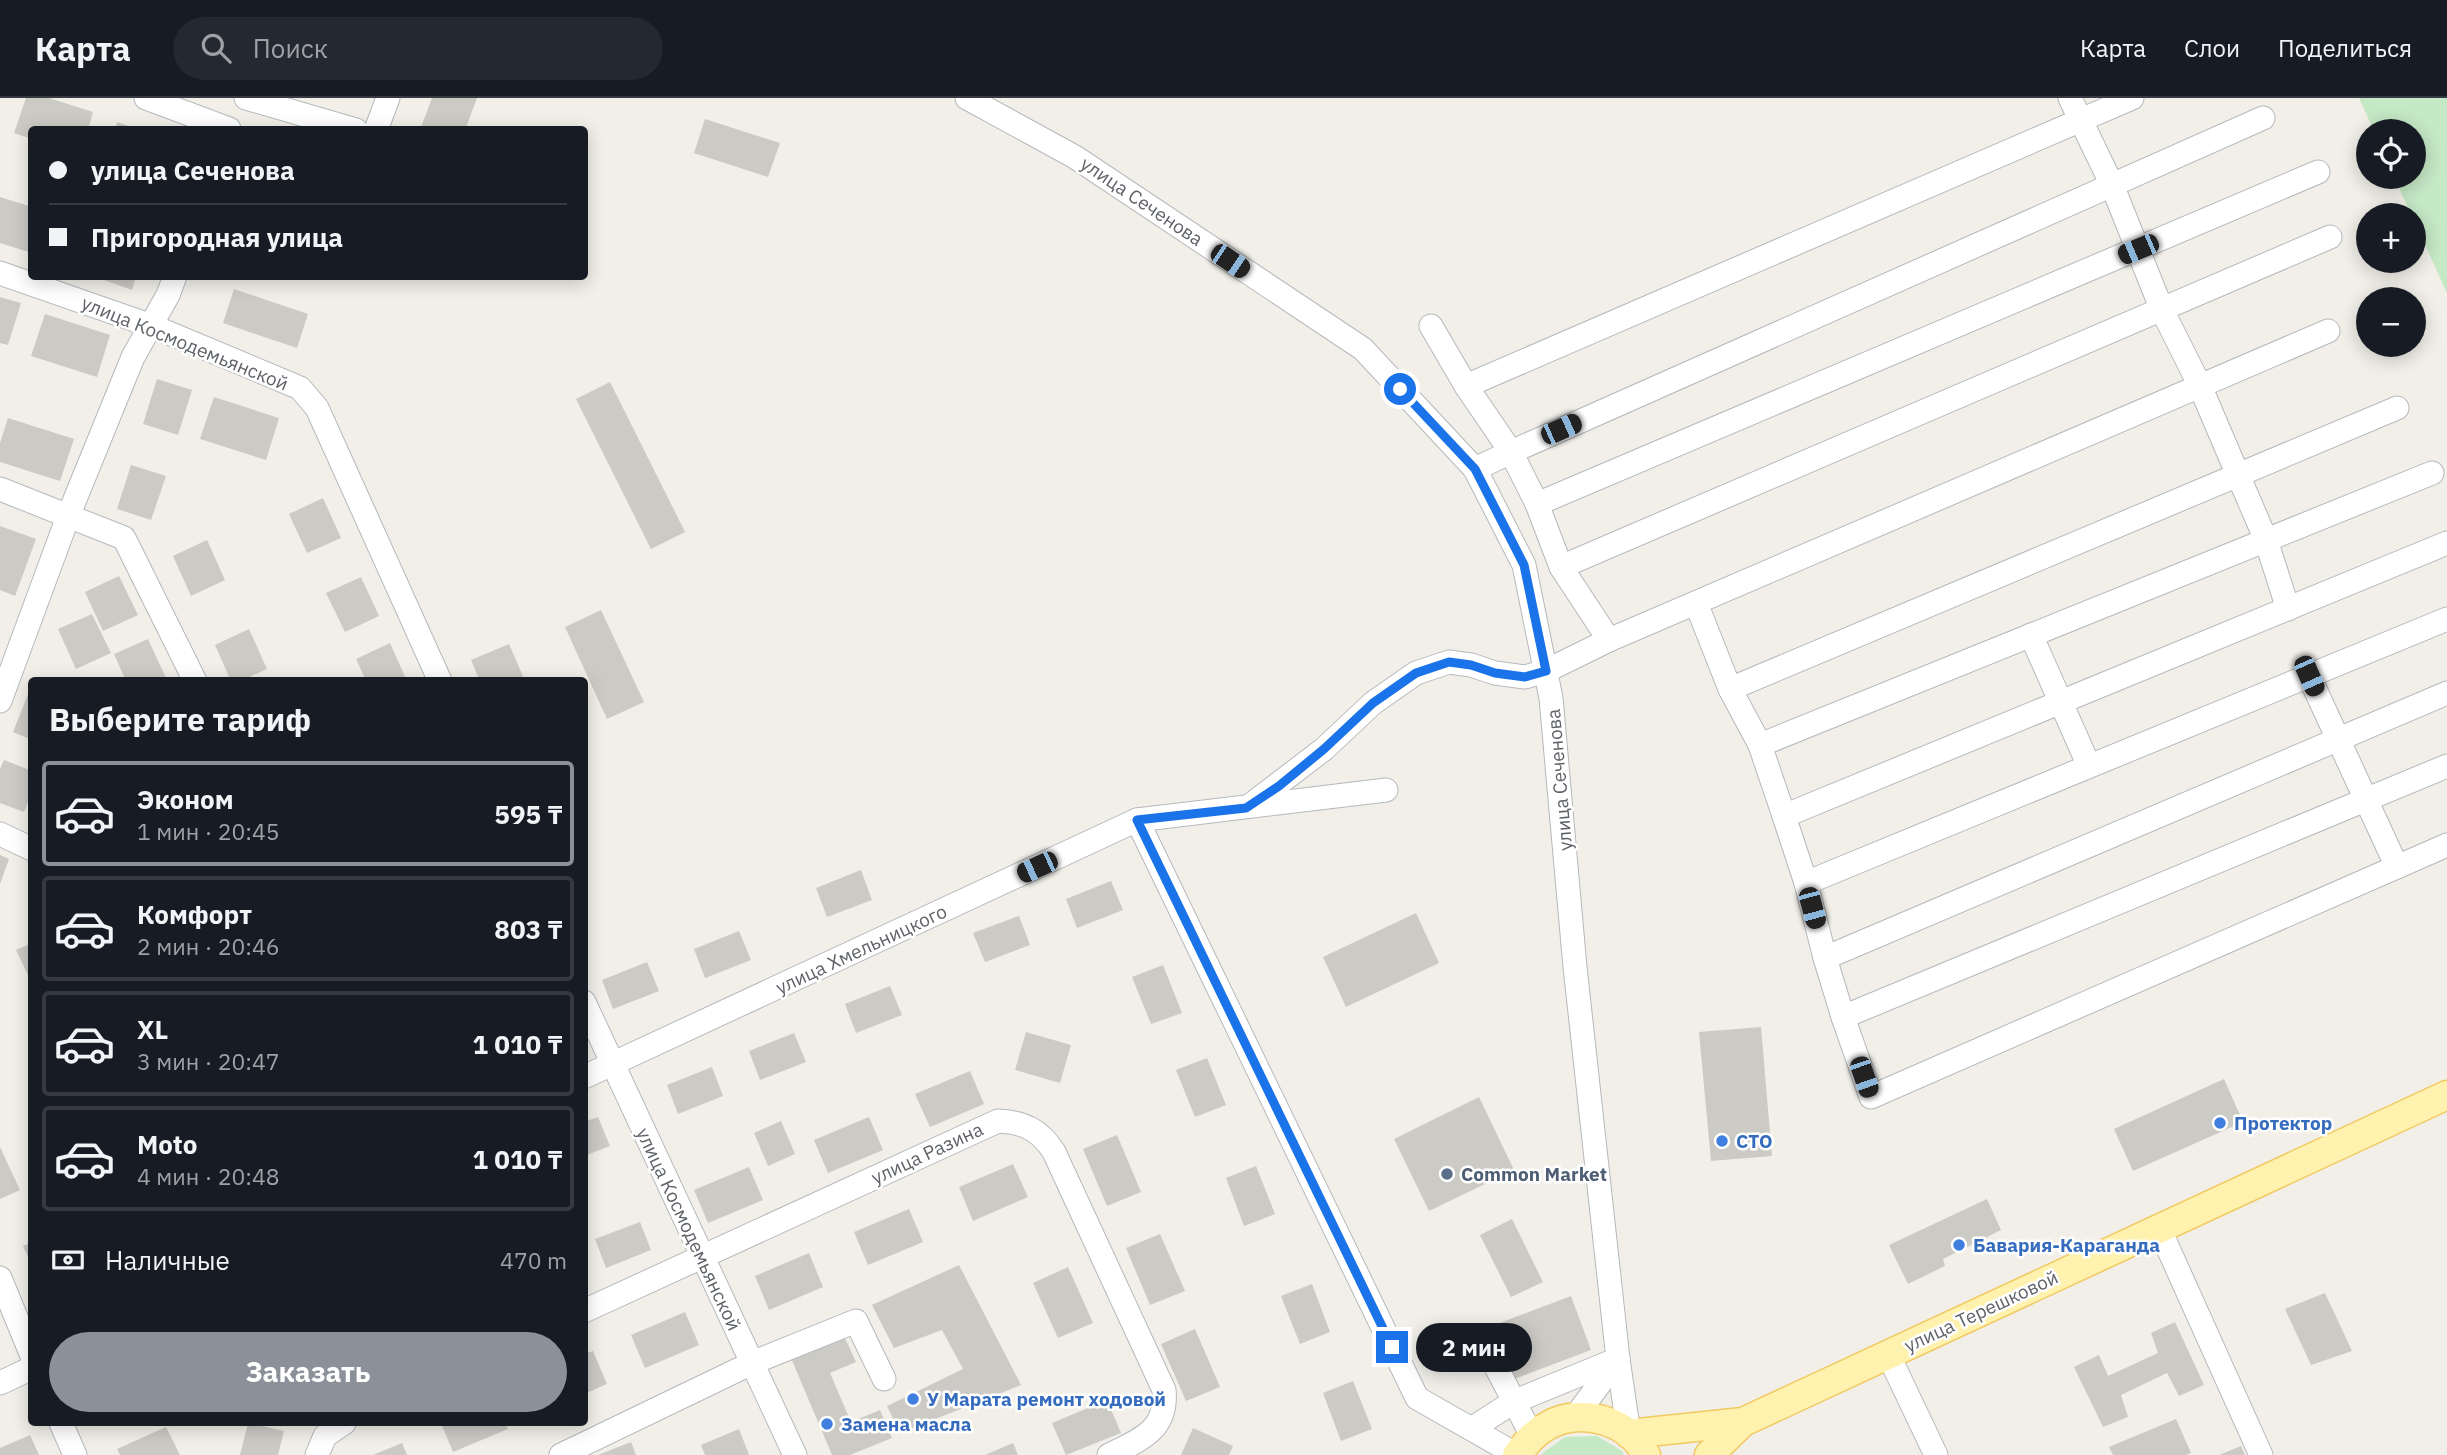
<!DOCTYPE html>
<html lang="ru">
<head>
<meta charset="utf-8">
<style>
  :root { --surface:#171b24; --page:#242831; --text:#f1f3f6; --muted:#9ea1a6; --line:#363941; --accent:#8c9099 }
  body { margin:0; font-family:"IBM Plex Sans",sans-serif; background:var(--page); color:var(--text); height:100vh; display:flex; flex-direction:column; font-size:26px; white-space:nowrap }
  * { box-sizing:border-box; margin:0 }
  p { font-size:23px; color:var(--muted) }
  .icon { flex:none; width:38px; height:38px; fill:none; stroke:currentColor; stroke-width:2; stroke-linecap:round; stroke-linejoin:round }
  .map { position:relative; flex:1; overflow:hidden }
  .sheet { position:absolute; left:28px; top:579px; width:560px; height:749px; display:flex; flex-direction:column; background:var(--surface); border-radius:7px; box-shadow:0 4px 18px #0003 }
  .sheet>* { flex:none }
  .banner { position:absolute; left:28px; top:28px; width:560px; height:154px; border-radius:7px; box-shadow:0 4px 18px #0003; display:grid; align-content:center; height:154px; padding:0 21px; background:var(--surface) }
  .buttons { position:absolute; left:2356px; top:21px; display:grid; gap:14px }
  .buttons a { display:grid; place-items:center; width:70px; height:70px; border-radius:50%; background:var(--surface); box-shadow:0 4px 18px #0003; font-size:35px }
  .end { position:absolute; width:32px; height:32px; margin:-16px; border:9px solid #1a73e8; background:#fff; box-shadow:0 0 0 4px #fff }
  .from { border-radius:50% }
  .bubble { position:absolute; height:49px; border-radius:24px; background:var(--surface); box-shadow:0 4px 18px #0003; font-size:23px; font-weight:700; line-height:49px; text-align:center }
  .car { position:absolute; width:21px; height:42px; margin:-21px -10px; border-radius:9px; box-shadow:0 0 5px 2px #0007; background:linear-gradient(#222 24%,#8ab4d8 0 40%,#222 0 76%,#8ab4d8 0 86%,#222 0) }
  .banner b { display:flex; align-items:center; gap:24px; height:66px; font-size:26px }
  .banner b+b { border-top:2px solid var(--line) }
  .banner i { width:18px; height:18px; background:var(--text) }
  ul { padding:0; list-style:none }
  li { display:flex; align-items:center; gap:21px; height:105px; margin:0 14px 10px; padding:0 7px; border:4px solid var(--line); border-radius:7px }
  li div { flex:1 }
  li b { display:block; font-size:26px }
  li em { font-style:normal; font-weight:700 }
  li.current { border-color:var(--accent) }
  li>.icon { width:63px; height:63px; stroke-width:1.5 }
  h2 { padding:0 21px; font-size:32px; line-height:84px }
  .pay { display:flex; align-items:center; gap:18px; height:77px; padding:0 21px; font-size:26px }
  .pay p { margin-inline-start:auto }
  .primary-button { display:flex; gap:14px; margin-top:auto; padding:14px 21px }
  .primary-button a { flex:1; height:80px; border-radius:42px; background:var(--accent); color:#fff; font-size:28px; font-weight:700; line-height:80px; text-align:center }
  header { display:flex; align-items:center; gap:42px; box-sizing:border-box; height:98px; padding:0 35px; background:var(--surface); border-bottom:2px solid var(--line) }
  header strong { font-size:33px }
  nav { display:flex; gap:38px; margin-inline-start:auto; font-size:24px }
  .search { width:490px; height:63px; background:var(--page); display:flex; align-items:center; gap:18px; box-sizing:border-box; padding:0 24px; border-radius:38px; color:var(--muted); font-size:26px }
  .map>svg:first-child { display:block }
</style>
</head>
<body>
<header>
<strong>Карта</strong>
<div class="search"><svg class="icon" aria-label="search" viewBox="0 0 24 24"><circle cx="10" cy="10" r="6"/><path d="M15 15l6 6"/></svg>Поиск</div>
<nav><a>Карта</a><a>Слои</a><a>Поделиться</a></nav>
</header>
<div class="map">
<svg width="2447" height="1357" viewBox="0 0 2447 1357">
  <rect width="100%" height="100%" fill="#f1efe8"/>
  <g fill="#c5e8c5">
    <path d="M2359,0h88v195l-53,-116h19v-46h-39z"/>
    <path d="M1597,1338l25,15 2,4h-84l25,-18z"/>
  </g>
  <g fill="#cccac5">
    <path d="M26,0h23l44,14 -5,18h-56v9l-18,-6z"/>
    <path d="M432,0h45l-12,32h-45z"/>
    <path d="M705,21l75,24 -12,34 -74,-24z"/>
    <path d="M117,24l20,7v1h-22z"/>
    <path d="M0,99l32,10v46l-32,-10z"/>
    <path d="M93,178h43l-4,14z"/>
    <path d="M234,191l74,25 -11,34 -74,-25z"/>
    <path d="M0,199l21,6 -13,42 -8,-2z"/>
    <path d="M45,216l65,21 -13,42 -66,-21z"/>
    <path d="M157,281l35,11 -14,45 -35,-11z"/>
    <path d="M610,284l75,150 -34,17 -75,-150z"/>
    <path d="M214,299l65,21 -13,42 -66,-21z"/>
    <path d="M8,320l66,21 -14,42 -60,-19v-19z"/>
    <path d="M131,367l35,11 -15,44 -34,-11z"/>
    <path d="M323,400l18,40 -34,15 -18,-39z"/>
    <path d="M0,428l36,13 -21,57 -15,-6z"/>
    <path d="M207,442l18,40 -34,16 -18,-40z"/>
    <path d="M119,478l19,39 -35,16 -18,-39z"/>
    <path d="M361,479l18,39 -34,16 -19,-39z"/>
    <path d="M601,512l43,92 -37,17 -42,-92z"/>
    <path d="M92,516l19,39 -35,16 -18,-40z"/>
    <path d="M249,531l18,40 -26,12h-10l-16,-36z"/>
    <path d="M148,541l18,39 -6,3h-34l-12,-27z"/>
    <path d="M390,545l17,38h-41l-10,-22z"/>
    <path d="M509,546l16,37h-45l-9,-21z"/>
    <path d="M28,596l4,1v45l-19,-8z"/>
    <path d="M4,662l28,11v21l-8,20 -24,-9v-34z"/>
    <path d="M0,757l9,4 -9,25z"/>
    <path d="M861,772l11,30 -45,17 -11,-29z"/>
    <path d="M1111,783l12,29 -46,18 -11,-29z"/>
    <path d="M1416,815l23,50 -93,44 -23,-50z"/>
    <path d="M1019,818l11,29 -45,17 -12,-29z"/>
    <path d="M739,833l12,29 -46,18 -11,-29z"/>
    <path d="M32,845v40l-16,-33z"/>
    <path d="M647,864l12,29 -46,18 -11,-29z"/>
    <path d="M1163,867l19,48 -31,11 -19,-47z"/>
    <path d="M890,888l12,29 -46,18 -11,-29z"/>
    <path d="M1761,929l11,129 -61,5 -12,-129z"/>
    <path d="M1026,934l45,13 -11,38 -45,-13z"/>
    <path d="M794,935l12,29 -46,18 -11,-29z"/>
    <path d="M1207,960l19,47 -31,12 -19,-47z"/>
    <path d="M712,969l11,29 -45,18 -11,-29z"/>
    <path d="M970,973l14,33 -54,23 -15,-33z"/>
    <path d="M2224,981l19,43 -110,49 -19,-42z"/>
    <path d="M1479,999l35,73 -85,41 -35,-72z"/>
    <path d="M598,1019l12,29 -26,10v-34z"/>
    <path d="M869,1019l14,33 -55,23 -14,-33z"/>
    <path d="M781,1023l14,33 -27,12 -14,-33z"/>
    <path d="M1117,1037l24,57 -34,14 -24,-57z"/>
    <path d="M0,1049l20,43 -20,9z"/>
    <path d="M1013,1066l15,33 -55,24 -14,-34z"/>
    <path d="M1256,1068l19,48 -31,12 -18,-48z"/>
    <path d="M749,1069l14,33 -55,23 -14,-33z"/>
    <path d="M1987,1101l14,31 -58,29 2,7 -37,18 -19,-39z"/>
    <path d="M909,1111l14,33 -55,23 -14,-33z"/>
    <path d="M1512,1121l31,63 -32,15 -31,-62z"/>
    <path d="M640,1124l11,28 -45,18 -11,-29z"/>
    <path d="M1160,1136l25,57 -35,14 -24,-57z"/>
    <path d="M32,1144v23l-9,-19z"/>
    <path d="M809,1155l14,34 -54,23 -14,-34z"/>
    <path d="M959,1167l62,120 -121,48 -13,-27 76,-37 -21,-39 -48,18 -22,-43z"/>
    <path d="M1068,1169l25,56 -35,15 -25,-55z"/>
    <path d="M1312,1186l18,48 -30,12 -19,-48z"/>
    <path d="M2325,1195l27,58 -41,14 -26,-56z"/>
    <path d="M1571,1198l20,54 -82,31 -20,-54z"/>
    <path d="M685,1214l14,33 -54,23 -14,-33z"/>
    <path d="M2175,1224l29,63 -25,11 -12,-23 -46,22 7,22 -25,10 -29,-60 25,-12 9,21 50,-23 -7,-20z"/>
    <path d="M1195,1231l25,58 -34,14 -25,-57z"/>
    <path d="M844,1238l12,26 -26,11 21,49 29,-12 12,28 -42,17h-18l-41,-97z"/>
    <path d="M593,1253l14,33 -23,10v-40z"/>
    <path d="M1353,1283l19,48 -31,12 -18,-48z"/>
    <path d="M1107,1302l14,33 -55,22 -14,-32z"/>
    <path d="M2176,1321l15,34 -5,2h-73l-4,-8z"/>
    <path d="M248,1325l36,8 -6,24h-38z"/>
    <path d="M441,1325h64l3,6 -55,23z"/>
    <path d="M166,1329l14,28h-60l-3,-6z"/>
    <path d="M1193,1330l40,18 -4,9h-48z"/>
    <path d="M739,1331l10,26h-44l-4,-10z"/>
    <path d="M30,1337l9,20h-39v-7z"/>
    <path d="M631,1344l5,13h-38z"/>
    <path d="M402,1345l5,12h-34z"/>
    <path d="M1013,1345l5,12h-33z"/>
    <path d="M2241,1348l4,9h-26z"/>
  </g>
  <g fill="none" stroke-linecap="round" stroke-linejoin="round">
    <defs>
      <g id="minor">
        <path d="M146,0l83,31"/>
        <path d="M246,0l110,32"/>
        <path d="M967,0l108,59 288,192 112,120 49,96 27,133 24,269 43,392 11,75"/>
        <path d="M2070,0l42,87 50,125 38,76 38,89 28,65 22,69"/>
        <path d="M376,32l12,-32"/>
        <path d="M0,175l152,53 148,62 17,20 123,273"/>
        <path d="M1431,228l35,60 666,-288"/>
        <path d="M1466,288l45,66 752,-334"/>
        <path d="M1475,371l36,-17 26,52 781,-332"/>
        <path d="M0,391l124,49 71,143"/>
        <path d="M1537,406l24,63 769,-330"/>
        <path d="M1561,469l48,73 719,-309"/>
        <path d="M1696,505l34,86 667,-281"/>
        <path d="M2031,537l58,131"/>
        <path d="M2309,578l88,191"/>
        <path d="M1730,591l30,56 672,-272"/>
        <path d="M0,603l69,-187 64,-157 35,-62 7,-19"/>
        <path d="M1760,647l24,71 663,-273"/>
        <path d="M1252,706l72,-55 49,-46 43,-30 33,-11 22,3 24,8 30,4 21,-6 63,-31"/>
        <path d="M1784,718l22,67 641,-264"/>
        <path d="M1137,722l280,578 100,57"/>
        <path d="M0,736l32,15"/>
        <path d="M1806,785l19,75 622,-265"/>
        <path d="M1825,860l18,59 604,-251"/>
        <path d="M584,904l211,453"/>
        <path d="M1843,919l28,80 576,-252"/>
        <path d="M584,979l553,-257 249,-30"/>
        <path d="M2159,1130l102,227"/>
        <path d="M0,1180l32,78"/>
        <path d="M584,1213l414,-190c26,1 42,9 56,31l110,238c4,40 -24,50 -55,65"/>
        <path d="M1888,1256l48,101"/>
        <path d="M1493,1263l39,75"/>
        <path d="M0,1285l32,-15"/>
        <path d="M1575,1319l43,-58"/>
        <path d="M61,1325l14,32"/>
        <path d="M1473,1330l40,-26 105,-43"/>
        <path d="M317,1357l8,-19 19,-13"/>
        <path d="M561,1357l191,-92 104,-42 28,58"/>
      </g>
      <g id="major">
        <path d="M1629,1336l114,-12 704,-327"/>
        <path d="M1517,1357c10,-13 18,-23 32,-30 33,-18 81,-4 97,30"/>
        <path d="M1709,1357l34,-33"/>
      </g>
    </defs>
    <use href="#minor" stroke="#b5b8bc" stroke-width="25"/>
    <use href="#major" stroke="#f2c960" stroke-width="31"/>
    <use href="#minor" stroke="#fff" stroke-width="23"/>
    <use href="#major" stroke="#fff2af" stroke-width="28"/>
  </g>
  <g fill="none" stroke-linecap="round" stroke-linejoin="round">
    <path stroke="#1a73e8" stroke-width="9" d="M1392,1249l-255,-527 109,-12 33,-22 45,-37 49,-46 43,-30 33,-11 22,3 24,8 30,4 21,-6 -22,-106 -49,-96 -75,-80"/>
  </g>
  <g fill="#3f7fe0" stroke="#fff" stroke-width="2.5">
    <circle cx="2220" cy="1025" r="7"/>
    <circle cx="1722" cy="1043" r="7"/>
    <circle cx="1959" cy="1147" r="7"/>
    <circle cx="913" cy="1301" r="7"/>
    <circle cx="827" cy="1326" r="7"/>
  </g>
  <circle fill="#5c6f8a" stroke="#fff" stroke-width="2.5" cx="1447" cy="1076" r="7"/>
  <g text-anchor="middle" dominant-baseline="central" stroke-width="5" stroke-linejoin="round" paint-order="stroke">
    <g font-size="19" fill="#5f6368" stroke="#fff">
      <text transform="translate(1142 103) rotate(34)">улица Сеченова</text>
      <text transform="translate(185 245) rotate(22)">улица Космодемьянской</text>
      <text transform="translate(1559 682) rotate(-95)">улица Сеченова</text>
      <text transform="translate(861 851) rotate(-25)">улица Хмельницкого</text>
      <text transform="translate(927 1055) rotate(-25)">улица Разина</text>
      <text transform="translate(689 1131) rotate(65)">улица Космодемьянской</text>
      <text transform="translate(1981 1213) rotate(-25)">улица Терешковой</text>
    </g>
    <g font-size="19" font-weight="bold" fill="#366cbe" stroke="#fff" text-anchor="start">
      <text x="2234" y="1025">Протектор</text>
      <text x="1736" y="1043">СТО</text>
      <text x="1973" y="1147">Бавария-Караганда</text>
      <text x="927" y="1301">У Марата ремонт ходовой</text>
      <text x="841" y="1326">Замена масла</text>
    </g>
    <g font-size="19" font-weight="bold" fill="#4e5e75" stroke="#fff" text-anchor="start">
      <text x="1461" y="1076">Common Market</text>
    </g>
  </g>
</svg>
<div class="buttons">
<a><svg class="icon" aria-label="locate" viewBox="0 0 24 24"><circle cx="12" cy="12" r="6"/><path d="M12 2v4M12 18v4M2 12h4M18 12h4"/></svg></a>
<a>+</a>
<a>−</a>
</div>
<i class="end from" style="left:1400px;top:291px"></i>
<i class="end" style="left:1392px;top:1249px"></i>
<div class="bubble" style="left:1416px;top:1225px;width:116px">2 мин</div>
<i class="car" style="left:2138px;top:151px;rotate:247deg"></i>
<i class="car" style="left:1230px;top:163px;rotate:124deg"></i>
<i class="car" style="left:1561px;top:331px;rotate:66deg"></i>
<i class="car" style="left:2309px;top:578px;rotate:156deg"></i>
<i class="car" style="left:1037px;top:769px;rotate:245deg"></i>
<i class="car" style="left:1812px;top:810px;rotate:165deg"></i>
<i class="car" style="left:1864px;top:979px;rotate:161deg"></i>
<div class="banner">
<b><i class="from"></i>улица Сеченова</b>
<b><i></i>Пригородная улица</b>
</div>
<section class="sheet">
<h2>Выберите тариф</h2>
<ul>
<li class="current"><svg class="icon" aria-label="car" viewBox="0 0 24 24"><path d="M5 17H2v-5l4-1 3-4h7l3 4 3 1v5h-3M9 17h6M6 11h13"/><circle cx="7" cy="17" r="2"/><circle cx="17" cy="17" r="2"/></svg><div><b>Эконом</b><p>1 мин · 20:45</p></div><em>595 ₸</em></li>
<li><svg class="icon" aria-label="car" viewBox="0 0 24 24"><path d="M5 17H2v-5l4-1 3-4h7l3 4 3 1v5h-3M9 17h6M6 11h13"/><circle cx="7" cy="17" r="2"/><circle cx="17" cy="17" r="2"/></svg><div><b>Комфорт</b><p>2 мин · 20:46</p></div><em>803 ₸</em></li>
<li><svg class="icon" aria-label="car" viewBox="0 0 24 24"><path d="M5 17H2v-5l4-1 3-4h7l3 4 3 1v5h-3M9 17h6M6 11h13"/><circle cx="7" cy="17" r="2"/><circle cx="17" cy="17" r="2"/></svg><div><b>XL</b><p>3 мин · 20:47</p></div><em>1 010 ₸</em></li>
<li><svg class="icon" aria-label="car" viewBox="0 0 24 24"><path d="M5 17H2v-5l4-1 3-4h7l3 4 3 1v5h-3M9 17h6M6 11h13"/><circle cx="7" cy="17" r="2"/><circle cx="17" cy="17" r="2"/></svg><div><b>Moto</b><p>4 мин · 20:48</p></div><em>1 010 ₸</em></li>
</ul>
<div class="pay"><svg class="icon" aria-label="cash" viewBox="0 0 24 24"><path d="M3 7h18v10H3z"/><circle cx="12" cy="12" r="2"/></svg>Наличные<p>470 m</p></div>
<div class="primary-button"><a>Заказать</a></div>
</section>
</div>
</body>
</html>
